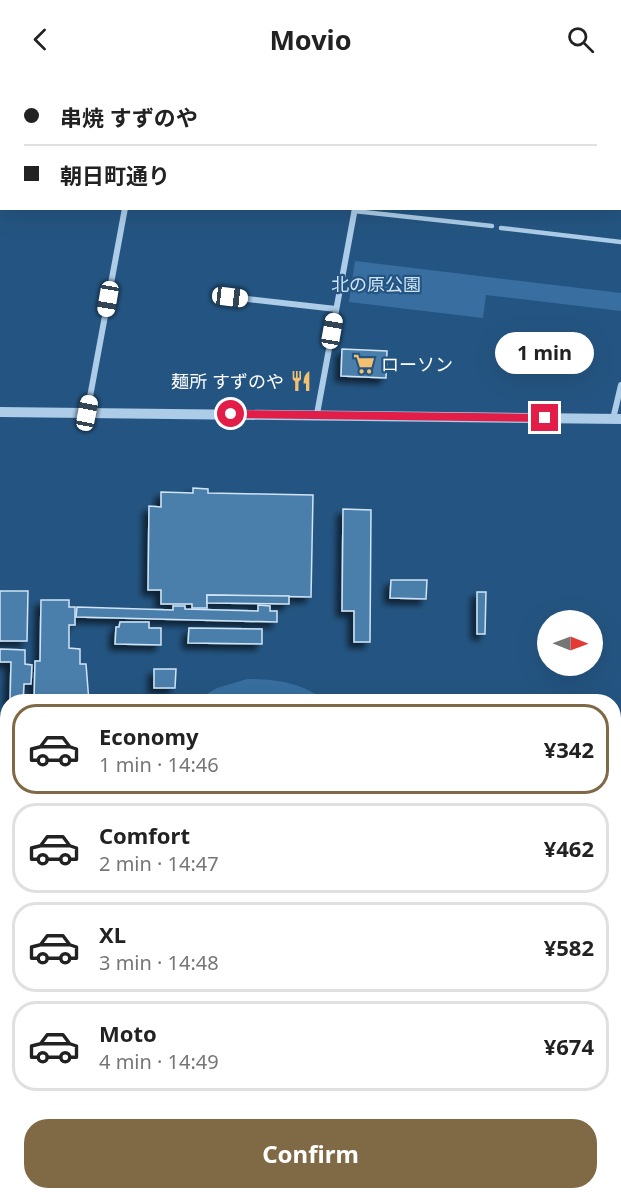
<!DOCTYPE html>
<html lang="en">
<head>
<meta charset="utf-8">
<style>
  :root { --surface:#fff; --page:#f2f2f2; --text:#222; --muted:#767676; --line:#e0e0e0; --accent:#806945 }
  body { margin:0; font-family:"Noto Sans","Noto Sans JP",sans-serif; background:var(--page); color:var(--text); height:100vh; display:flex; flex-direction:column; font-size:22px; white-space:nowrap }
  * { box-sizing:border-box; margin:0 }
  p { font-size:20px; color:var(--muted) }
  .icon { flex:none; width:33px; height:33px; fill:none; stroke:currentColor; stroke-width:2; stroke-linecap:round; stroke-linejoin:round }
  .map { position:relative; flex:1; overflow:hidden }
  .side { position:absolute; left:0px; top:616px; width:621px; height:506px; display:flex; flex-direction:column; background:var(--surface); border-radius:24px 24px 0 0; box-shadow:0 6px 24px #0002 }
  .side>* { flex:none }
  .top-card { position:absolute; left:0px; top:0px; width:621px; height:132px; box-shadow:0 6px 24px #0002; display:grid; align-content:center; height:132px; padding:0 24px; background:var(--surface) }
  .needle { width:39px; rotate:91deg }
  .buttons { position:absolute; left:537px; top:532px; display:grid; gap:12px }
  .buttons a { display:grid; place-items:center; width:66px; height:66px; border-radius:50%; background:var(--surface); box-shadow:0 6px 24px #0002; font-size:30px }
  .end { position:absolute; width:27px; height:27px; margin:-14px; border:8px solid #e11d48; background:#fff; box-shadow:0 0 0 3px #fff }
  .from { border-radius:50% }
  .bubble { position:absolute; height:42px; border-radius:21px; background:var(--surface); box-shadow:0 6px 24px #0002; font-size:20px; font-weight:700; line-height:42px; text-align:center }
  .car { position:absolute; width:18px; height:36px; margin:-18px -9px; border-radius:8px; box-shadow:0 0 4px 2px #0007; background:linear-gradient(#fff 24%,#345 0 40%,#fff 0 76%,#345 0 86%,#fff 0) }
  .top-card b { display:flex; align-items:center; gap:21px; height:57px; font-size:22px }
  .top-card b+b { border-top:2px solid var(--line) }
  .top-card i { width:15px; height:15px; background:var(--text) }
  ul { padding:10px 0 0; list-style:none }
  li { display:flex; align-items:center; gap:18px; height:90px; margin:0 12px 9px; padding:0 12px; border:3px solid var(--line); border-radius:24px }
  li div { flex:1 }
  li b { display:block; font-size:22px }
  li em { font-style:normal; font-weight:700 }
  li.current { border-color:var(--accent) }
  li>.icon { width:54px; height:54px; stroke-width:1.5 }
  .button { display:flex; gap:12px; margin-top:auto; padding:12px 24px }
  .button a { flex:1; height:69px; border-radius:24px; background:var(--accent); color:#fff; font-size:24px; font-weight:700; line-height:69px; text-align:center }
  header { display:flex; justify-content:space-between; align-items:center; height:78px; padding:0 24px; background:var(--surface); font-size:27px; font-weight:700 }
  .map>svg:first-child { display:block }
</style>
</head>
<body>
<header><svg class="icon" aria-label="back" viewBox="0 0 24 24"><path d="M15 5l-7 7 7 7"/></svg>Movio<svg class="icon" aria-label="search" viewBox="0 0 24 24"><circle cx="10" cy="10" r="6"/><path d="M15 15l6 6"/></svg></header>
<div class="map">
<svg width="621" height="1121" viewBox="0 0 621 1121">
  <defs>
    <filter id="shadow"><feDropShadow dx="-5.5" dy="5.5" stdDeviation="3" flood-color="#0009"/></filter>
  </defs>
  <rect width="100%" height="100%" fill="#245582"/>
  <g fill="#386fa0">
    <path d="M355,183l266,32v18l-135,-16 -3,23 -134,-16z"/>
    <path d="M247,601c29,0 57,4 79,23h-133l24,-14z"/>
  </g>
  <g fill="#4c7fab" stroke="#cfe4f6" stroke-width="1.5" filter="url(#shadow)">
    <path d="M342,271l45,2 -1,27 -45,-2z"/>
    <path d="M193,410l15,1v4l105,2 -2,102 -104,-2v13h-15v-4h-31v-14h-13l1,-84 12,1v-15l32,1z"/>
    <path d="M343,431l28,1 -1,132h-16v-31h-12z"/>
    <path d="M391,502h36l-1,19 -36,-1z"/>
    <path d="M0,513h28l-1,50h-27z"/>
    <path d="M477,514h9l-1,42h-8z"/>
    <path d="M207,517l82,1v8l-82,-1z"/>
    <path d="M41,522h28v7h6v18h-6v23l11,1v15h6l3,38h-55l1,-41h5z"/>
    <path d="M258,527l12,1v5h7v11l-201,-5 1,-10 96,3v-4h12v3l73,2z"/>
    <path d="M120,544h29v6h12v17l-46,-1 1,-17h3z"/>
    <path d="M189,550l73,1v15l-74,-1z"/>
    <path d="M0,571l25,1v14l7,1 -1,19h-7l-1,18h-13l1,-40h-11z"/>
    <path d="M154,591h22l-1,19h-21z"/>
    <path d="M8,780v50h-8v-11h7z"/>
    <rect x="614" y="792" width="7" height="85"/>
    <path d="M0,846h3v15h5v193h-8z"/>
    <path d="M621,912v8l-7,1v-8z"/>
    <path d="M614,953h7v79l-7,-2z"/>
  </g>
  <g fill="none" stroke-linecap="round" stroke-linejoin="round">
    <g stroke="#accce7" stroke-width="4.5">
      <path d="M182,2l1,-2"/>
      <path d="M354,133l138,15"/>
      <path d="M501,150l120,14"/>
    </g>
    <g stroke="#accce7" stroke-width="6">
      <path d="M513,0l11,2"/>
      <path d="M148,2v-2"/>
      <path d="M378,2v-2"/>
      <path d="M487,2v-2"/>
      <path d="M620,14h1"/>
      <path d="M0,43h2"/>
      <path d="M230,219l106,12"/>
      <path d="M87,335l38,-205"/>
      <path d="M317,336l38,-206"/>
      <path d="M613,341l8,-34"/>
    </g>
    <g stroke="#accce7" stroke-width="10">
      <path d="M0,334l621,7"/>
      <path d="M0,1111h8"/>
      <path d="M539,1114l82,1"/>
      <path d="M386,1121v-7"/>
    </g>
  </g>
  <g fill="none" stroke-linecap="round" stroke-linejoin="round">
    <path stroke="#e11d48" stroke-width="8" d="M231,336l314,4"/>
  </g>
  <defs>
    <symbol id="supermarket-bare" viewBox="-9 -9 18 18"><path d="M-6-5.5h2.5l.6 2H6L4.5 2H-2.5L-4.4-4H-6ZM-1.5 3.2a1.3 1.3 0 1 0 .1 0ZM3 3.2a1.3 1.3 0 1 0 .1 0Z" fill="#f2c06f" stroke="#245582" stroke-width="2.5" paint-order="stroke"/></symbol>
    <symbol id="restaurant-bare" viewBox="-9 -9 18 18"><path d="M-5-6h1v4h1v-4h1v4h1v-4h1v5L-1.5 .5V6h-2V.5L-5-1ZM5-6V6H3V1.5H1.5Q1.5-4 5-6Z" fill="#f2c06f" stroke="#245582" stroke-width="2.5" paint-order="stroke"/></symbol>
  </defs>
  <g fill-rule="evenodd">
    <use href="#supermarket-bare" x="349" y="271" width="30" height="30"/>
    <use href="#restaurant-bare" x="286" y="288" width="30" height="30"/>
  </g>
  <g text-anchor="middle" dominant-baseline="central" stroke-width="4.5" stroke-linejoin="round" paint-order="stroke">
    <g font-size="18" fill="#cfe4f6" stroke="#245582">
      <text x="376" y="206">北の原公園</text>
    </g>
    <g font-size="18" fill="#fff" stroke="#245582" text-anchor="start">
      <text x="381" y="286">ローソン</text>
      <text x="284" y="303" text-anchor="end">麺所 すずのや</text>
    </g>
  </g>
</svg>
<div class="buttons">
<a><svg class="needle" viewBox="-14 -14 28 28"><path d="M0-13l5 13h-10z" fill="#e53935"/><path d="M0 13l5-13h-10z" fill="#767676"/></svg></a>
</div>
<i class="end from" style="left:231px;top:336px"></i>
<i class="end" style="left:545px;top:340px"></i>
<div class="bubble" style="left:495px;top:254px;width:99px">1 min</div>
<i class="car" style="left:230px;top:219px;rotate:97deg"></i>
<i class="car" style="left:108px;top:221px;rotate:190deg"></i>
<i class="car" style="left:332px;top:253px;rotate:10deg"></i>
<i class="car" style="left:87px;top:335px;rotate:11deg"></i>
<div class="top-card">
<b><i class="from"></i>串焼 すずのや</b>
<b><i></i>朝日町通り</b>
</div>
<section class="side">
<ul>
<li class="current"><svg class="icon" aria-label="car" viewBox="0 0 24 24"><path d="M5 17H2v-5l4-1 3-4h7l3 4 3 1v5h-3M9 17h6M6 11h13"/><circle cx="7" cy="17" r="2"/><circle cx="17" cy="17" r="2"/></svg><div><b>Economy</b><p>1 min · 14:46</p></div><em>¥342</em></li>
<li><svg class="icon" aria-label="car" viewBox="0 0 24 24"><path d="M5 17H2v-5l4-1 3-4h7l3 4 3 1v5h-3M9 17h6M6 11h13"/><circle cx="7" cy="17" r="2"/><circle cx="17" cy="17" r="2"/></svg><div><b>Comfort</b><p>2 min · 14:47</p></div><em>¥462</em></li>
<li><svg class="icon" aria-label="car" viewBox="0 0 24 24"><path d="M5 17H2v-5l4-1 3-4h7l3 4 3 1v5h-3M9 17h6M6 11h13"/><circle cx="7" cy="17" r="2"/><circle cx="17" cy="17" r="2"/></svg><div><b>XL</b><p>3 min · 14:48</p></div><em>¥582</em></li>
<li><svg class="icon" aria-label="car" viewBox="0 0 24 24"><path d="M5 17H2v-5l4-1 3-4h7l3 4 3 1v5h-3M9 17h6M6 11h13"/><circle cx="7" cy="17" r="2"/><circle cx="17" cy="17" r="2"/></svg><div><b>Moto</b><p>4 min · 14:49</p></div><em>¥674</em></li>
</ul>
<div class="button"><a>Confirm</a></div>
</section>
</div>
</body>
</html>
